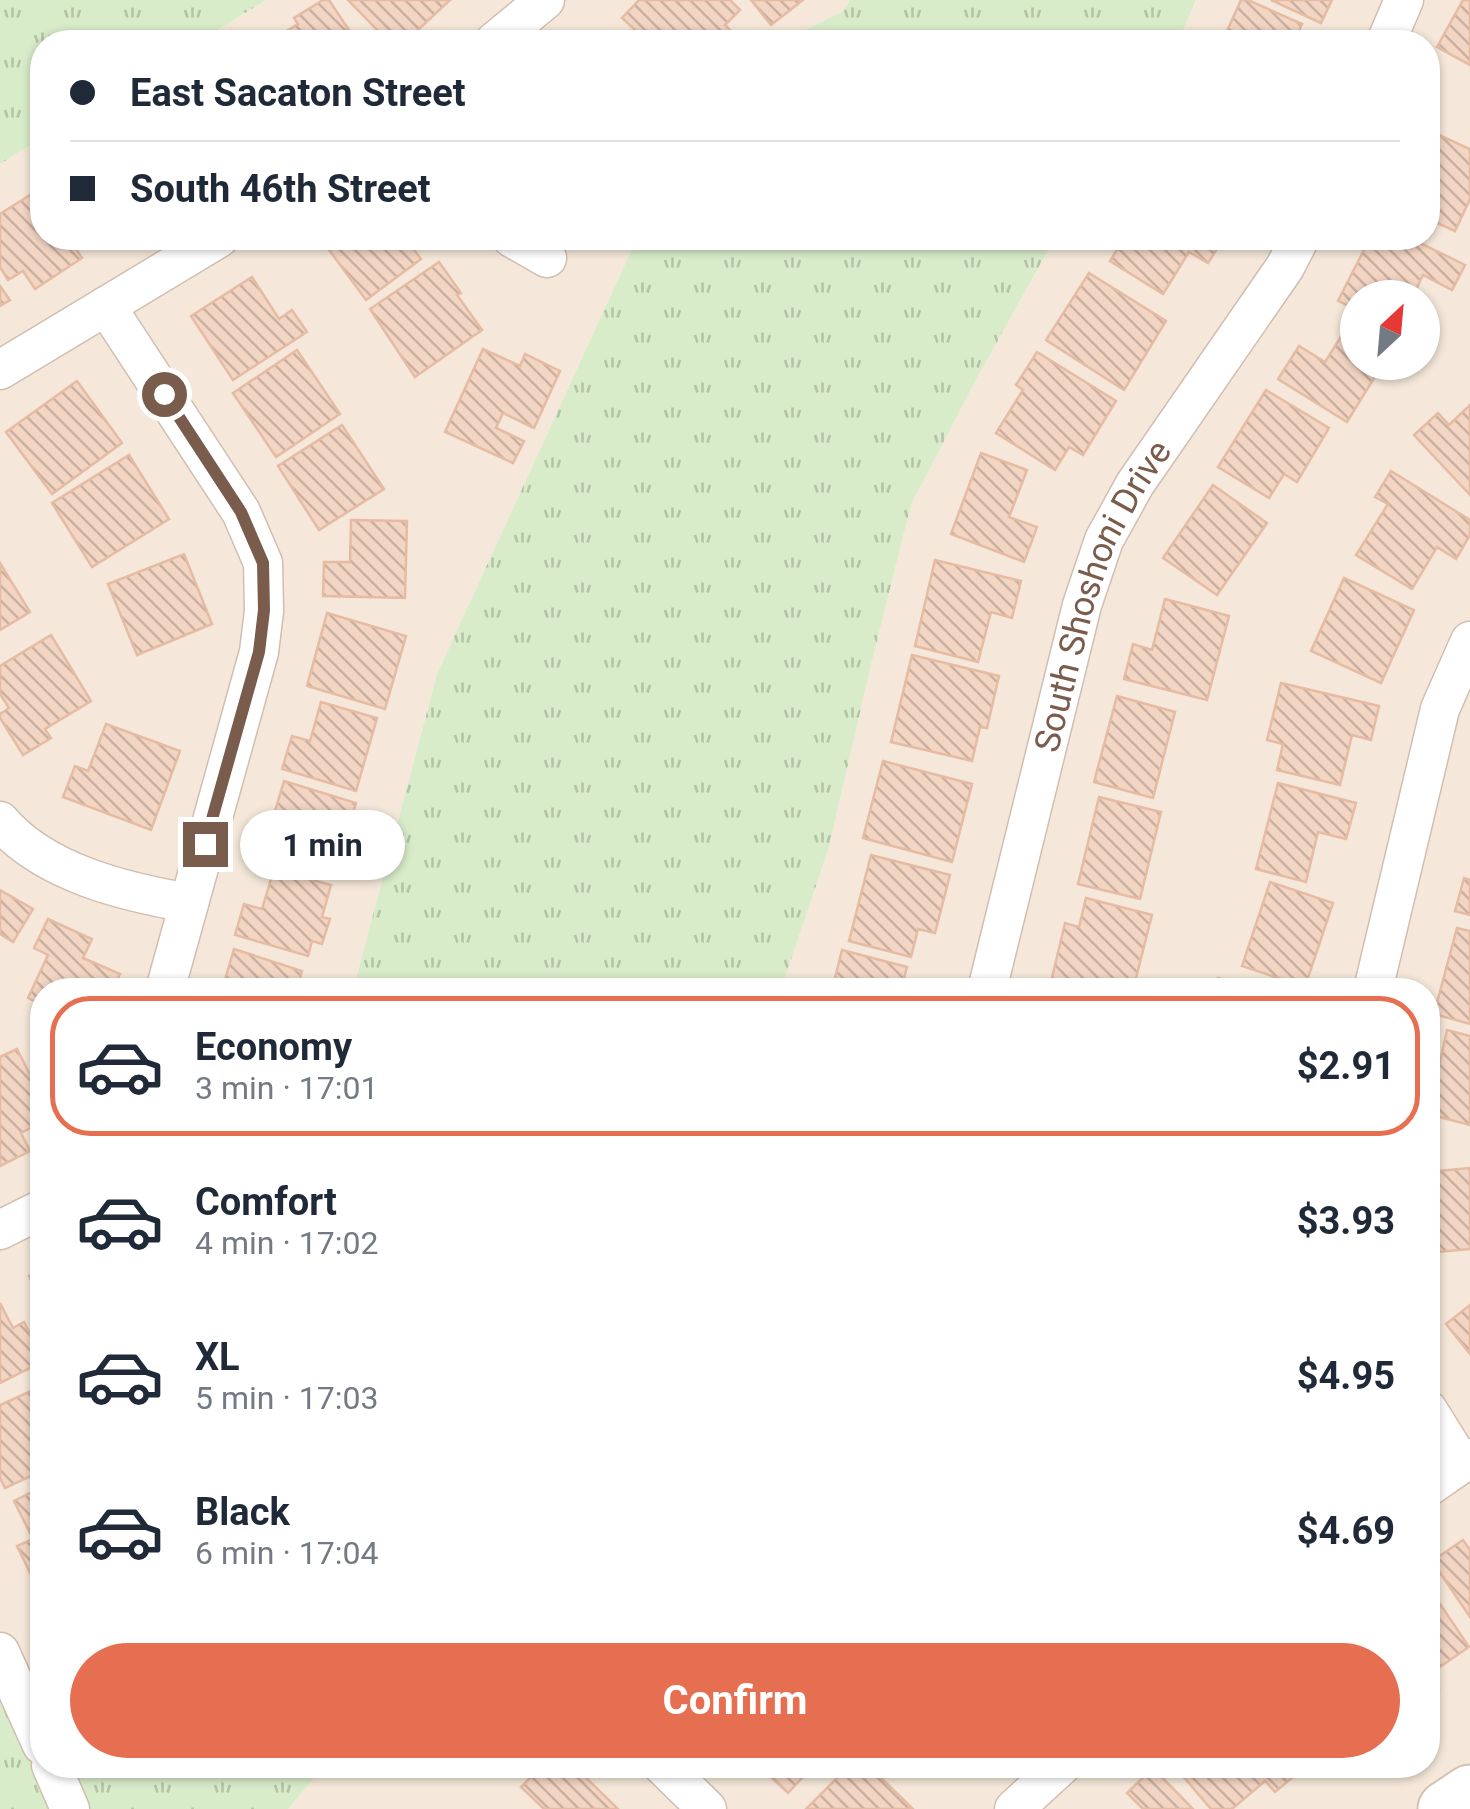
<!DOCTYPE html>
<html lang="en">
<head>
<meta charset="utf-8">
<style>
  :root { --surface:#fff; --page:#f2f2f3; --text:#1f2937; --muted:#747a83; --line:#e0e1e3; --accent:#e76f51 }
  body { margin:0; font-family:Roboto,sans-serif; background:var(--page); color:var(--text); height:100vh; display:flex; flex-direction:column; font-size:38px; white-space:nowrap }
  * { box-sizing:border-box; margin:0 }
  p { font-size:32px; color:var(--muted) }
  .icon { flex:none; width:55px; height:55px; fill:none; stroke:currentColor; stroke-width:2; stroke-linecap:round; stroke-linejoin:round }
  .map { position:relative; flex:1; overflow:hidden }
  .drawer { position:absolute; left:30px; top:978px; width:1410px; height:800px; display:flex; flex-direction:column; background:var(--surface); border-radius:40px; box-shadow:0 2px 8px #0004 }
  .drawer>* { flex:none }
  .guide { position:absolute; left:30px; top:30px; width:1410px; height:220px; border-radius:40px; box-shadow:0 2px 8px #0004; display:grid; align-content:center; height:220px; padding:0 40px; background:var(--surface) }
  .needle { width:65px; rotate:26deg }
  .fabs { position:absolute; left:1340px; top:280px; display:grid; gap:20px }
  .fabs a { display:grid; place-items:center; width:100px; height:100px; border-radius:50%; background:var(--surface); box-shadow:0 2px 8px #0004; font-size:50px }
  .end { position:absolute; width:45px; height:45px; margin:-22px; border:12px solid #7a5c4d; background:#fff; box-shadow:0 0 0 5px #fff }
  .from { border-radius:50% }
  .bubble { position:absolute; height:70px; border-radius:35px; background:var(--surface); box-shadow:0 2px 8px #0004; font-size:32px; font-weight:700; line-height:70px; text-align:center }
  .guide b { display:flex; align-items:center; gap:35px; height:95px; font-size:38px }
  .guide b+b { border-top:2px solid var(--line) }
  .guide i { width:25px; height:25px; background:var(--text) }
  ul { padding:18px 0 0; list-style:none }
  li { display:flex; align-items:center; gap:30px; height:140px; margin:0 20px 15px; padding:0 20px; border:5px solid transparent; border-radius:40px }
  li div { flex:1 }
  li b { display:block; font-size:38px }
  li em { font-style:normal; font-weight:700 }
  li.on { border-color:var(--accent) }
  li>.icon { width:90px; height:90px; stroke-width:1.5 }
  .primary-button { display:flex; gap:20px; margin-top:auto; padding:20px 40px }
  .primary-button a { flex:1; height:115px; border-radius:60px; background:var(--accent); color:#fff; font-size:40px; font-weight:700; line-height:115px; text-align:center }
  .map>svg:first-child { display:block }
</style>
</head>
<body>
<div class="map">
<svg width="1470" height="1809" viewBox="0 0 1470 1809">
  <defs>
    <pattern id="grass-tufts" width="24" height="20" patternUnits="userSpaceOnUse" patternTransform="scale(2.5)"><rect width="24" height="20" fill="#d8ecc9"/><path d="M3 7l-1-3M5 7V3M7 7l1-3M15 17l-1-3M17 17v-4M19 17l1-3" fill="none" stroke="#b4c2a5"/></pattern>
    <pattern id="building-back-hatch" width="6" height="6" patternUnits="userSpaceOnUse" patternTransform="scale(2.5)"><rect width="6" height="6" fill="#f3d5c3"/><path d="M-1 5l2 2M0 0l6 6M5-1l2 2" fill="none" stroke="#cab0a1"/></pattern>
  </defs>
  <rect width="100%" height="100%" fill="#fdf6ec"/>
  <g fill="#f5e8da" fill-rule="evenodd">
    <path d="M266,0h584l-7,11 -61,31h-584z"/>
    <path d="M1196,0h274v1809h-1182l37,-44h1103v-775h-647l48,-143 42,-182 40,-160 66,-127 78,-140h373v-196h-250zM1358,298h64v64h-64z"/>
    <path d="M42,138v100h595l-200,436 -84,316h-311v703l-17,13 -25,-54v-1488z"/>
  </g>
  <g fill="url(#grass-tufts)">
    <path d="M0,0h266l-68,42h-156v96l-42,26z"/>
    <path d="M850,0h346l-18,42h-396l61,-31z"/>
    <path d="M637,238h418l-78,140 -66,127 -40,160 -42,182 -48,143h-428l84,-316z"/>
    <path d="M0,1653l26,52 16,-12v72h283l-37,44h-288z"/>
  </g>
  <g fill="url(#building-back-hatch)" stroke="#e6bba3" stroke-width="2.5">
    <path d="M323,0h6l28,42h-88l29,-18 -4,-6z"/>
    <path d="M348,0h102l-45,42h-16z"/>
    <path d="M639,0h91l10,10 -15,15 12,12 -5,5h-84l-26,-24z"/>
    <path d="M751,0h52l-32,25z"/>
    <path d="M1241,0h7l54,24 -8,18h-72z"/>
    <path d="M1271,0h61l-11,23z"/>
    <path d="M1463,0h7v65l-33,-18z"/>
    <path d="M1428,130l42,19v50l-15,32 -27,-12z"/>
    <path d="M38,190l4,7v41h27l13,20 -47,31 -12,-18 -15,9 -8,-13v-53z"/>
    <path d="M323,238h82l16,21 -55,41 -45,-61z"/>
    <path d="M1124,238h100l-16,25 -19,-11 -26,42 -53,-33z"/>
    <path d="M1370,238h40l55,27 -13,25 -29,-15 -11,23h-54v12l-20,-9z"/>
    <path d="M439,262l22,31 -4,2 25,35 -67,47 -45,-68z"/>
    <path d="M1089,273l77,48 -42,69 -78,-50z"/>
    <path d="M252,277l27,42 13,-9 15,22 -74,48 -42,-64z"/>
    <path d="M0,286l10,14 -10,6z"/>
    <path d="M1351,321l7,5v36h26l-37,60 -69,-43 21,-33 26,16z"/>
    <path d="M483,349l37,17 5,-12 35,17 -26,57 -31,-15 -7,15 28,13 -11,22 -68,-31z"/>
    <path d="M297,350l43,64 -64,43 -43,-64z"/>
    <path d="M1037,352l79,49 -33,54 -14,-8 -14,23 -59,-37 27,-43 -7,-5z"/>
    <path d="M77,381l45,62 -70,51 -46,-62z"/>
    <path d="M1266,390l63,38 -32,54 -13,-8 -15,24 -51,-31z"/>
    <path d="M1470,405v90l-56,-60 24,-22 11,12z"/>
    <path d="M342,425l42,64 -65,41 -41,-64z"/>
    <path d="M981,453l46,17 -18,47 28,10 -13,35 -73,-28z"/>
    <path d="M129,455l40,64 -77,48 -40,-64z"/>
    <path d="M1391,471l79,49v15l-14,24 -19,-12 -25,42 -56,-34 32,-51 -13,-7z"/>
    <path d="M1213,485l54,38 -50,72 -54,-37z"/>
    <path d="M351,520l56,1 -2,77 -82,-2 1,-34h26z"/>
    <path d="M184,554l28,70 -75,31 -29,-71z"/>
    <path d="M935,560l86,21 -9,37 -21,-6 -13,50 -63,-16z"/>
    <path d="M0,563l30,49 -30,18z"/>
    <path d="M1344,578l70,32 -33,73 -70,-32z"/>
    <path d="M1165,599l64,17 -22,84 -83,-21 9,-35 19,6z"/>
    <path d="M327,613l79,23 -21,73 -78,-23z"/>
    <path d="M51,635l40,66 -46,28 6,9 -28,17 -23,-37v-4l9,-6 -9,-14v-28z"/>
    <path d="M912,655l87,21 -12,52 -7,-1 -8,34 -81,-19z"/>
    <path d="M1281,683l98,23 -8,34 -19,-5 -12,50 -63,-15 6,-26 -16,-4z"/>
    <path d="M1117,696l58,16 -22,86 -59,-16z"/>
    <path d="M321,702l56,16 -21,73 -74,-22 10,-33 18,5z"/>
    <path d="M106,724l74,27 -29,79 -88,-33 12,-31 13,5z"/>
    <path d="M883,761l89,23 -20,78 -89,-24z"/>
    <path d="M284,781l72,22 -22,74 -72,-23z"/>
    <path d="M1278,783l78,20 -10,36 -28,-7 -12,50 -50,-13z"/>
    <path d="M1099,797l62,15 -21,87 -62,-15z"/>
    <path d="M871,855l79,20 -15,58 -17,-4 -7,28 -62,-16z"/>
    <path d="M274,869l57,16 -9,32 8,2 -8,25 -10,-3 -4,15 -73,-21 9,-31 18,5z"/>
    <path d="M1464,878l6,2v35l-15,-4z"/>
    <path d="M1270,882l63,21 -28,84 -63,-21z"/>
    <path d="M0,890l33,19 -20,33 -13,-8z"/>
    <path d="M1086,898l66,17 -19,75h-52l-30,-8 14,-59 14,4z"/>
    <path d="M48,919l44,20 -9,19 37,16 -7,16h-71v15l-14,-7 20,-43 -14,-7z"/>
    <path d="M1457,928l13,3v93l-36,-10z"/>
    <path d="M234,949l68,22 -4,14 10,5h-64l-20,-7z"/>
    <path d="M842,950l65,17 -6,23h-69z"/>
    <path d="M1218,978l47,12h-50z"/>
    <path d="M1447,1030l23,6v89l-42,-11v-36l8,2z"/>
    <path d="M17,1049l25,49v24l-21,11 9,18 -30,15v-109z"/>
    <path d="M1470,1168v81l-42,4v-81z"/>
    <path d="M42,1269v36l-13,-29z"/>
    <path d="M0,1303l13,25 11,-6 18,36v4l-42,21z"/>
    <path d="M1470,1305v49l-24,-30z"/>
    <path d="M31,1391l11,25v55l-37,17 -5,-10v-73z"/>
    <path d="M42,1487v100l-4,2 -21,-43 16,-7 -19,-38z"/>
    <path d="M1463,1540l7,10v67l-38,-56z"/>
    <path d="M1428,1586l41,61 -41,28 11,15 -11,8z"/>
    <path d="M543,1765h30l45,44h-74l-23,-22z"/>
    <path d="M758,1765h56l-26,28z"/>
    <path d="M850,1765h18l45,44h-107z"/>
    <path d="M1180,1765h112l7,7 -24,20 -10,-11 -33,28h-21l-35,-41z"/>
    <path d="M1153,1768l40,41h-50l-16,-16z"/>
  </g>
  <g fill="none" stroke-linecap="round" stroke-linejoin="round">
    <defs>
      <g id="street">
        <path d="M494,42l51,-42"/>
        <path d="M1386,42l18,-42"/>
        <path d="M512,238l35,20"/>
        <path d="M106,306l135,206 22,51 1,48 -5,41 -94,338"/>
        <path d="M0,370l219,-132"/>
        <path d="M0,821c44,52 125,71 189,82"/>
        <path id="s1" d="M987,990l95,-385 22,-65 31,-56 150,-217 15,-29"/>
        <path d="M1373,990l67,-281 30,-68"/>
        <path d="M0,1230l42,-21"/>
        <path d="M1428,1410l33,53"/>
        <path d="M1428,1487l42,-29"/>
        <path d="M0,1652l42,93"/>
        <path d="M51,1765l19,44"/>
        <path d="M662,1765l45,44"/>
        <path d="M1014,1809l48,-44"/>
      </g>
      <path id="secondary" d="M1446,1809l24,-16"/>
    </defs>
    <use href="#street" stroke="#d1beb0" stroke-width="41"/>
    <use href="#secondary" stroke="#d6c0b0" stroke-width="59"/>
    <use href="#street" stroke="#fff" stroke-width="38"/>
    <use href="#secondary" stroke="#fff" stroke-width="55"/>
  </g>
  <g fill="none" stroke-linecap="round" stroke-linejoin="round">
    <path stroke="#7a5c4d" stroke-width="12" d="M164,394l77,118 22,51 1,47 -5,42 -54,192"/>
  </g>
  <g text-anchor="middle" dominant-baseline="central" stroke-width="9" stroke-linejoin="round" paint-order="stroke">
    <g font-size="35" fill="#7a5c4d" stroke="#fffaf3">
      <text stroke="none"><textPath href="#s1" startOffset="412">South Shoshoni Drive</textPath></text>
    </g>
  </g>
</svg>
<div class="fabs">
<a><svg class="needle" viewBox="-14 -14 28 28"><path d="M0-13l5 13h-10z" fill="#e53935"/><path d="M0 13l5-13h-10z" fill="#747a83"/></svg></a>
</div>
<i class="end from" style="left:164px;top:394px"></i>
<i class="end" style="left:205px;top:844px"></i>
<div class="bubble" style="left:240px;top:810px;width:165px">1 min</div>
<div class="guide">
<b><i class="from"></i>East Sacaton Street</b>
<b><i></i>South 46th Street</b>
</div>
<section class="drawer">
<ul>
<li class="on"><svg class="icon" aria-label="car" viewBox="0 0 24 24"><path d="M5 17H2v-5l4-1 3-4h7l3 4 3 1v5h-3M9 17h6M6 11h13"/><circle cx="7" cy="17" r="2"/><circle cx="17" cy="17" r="2"/></svg><div><b>Economy</b><p>3 min · 17:01</p></div><em>$2.91</em></li>
<li><svg class="icon" aria-label="car" viewBox="0 0 24 24"><path d="M5 17H2v-5l4-1 3-4h7l3 4 3 1v5h-3M9 17h6M6 11h13"/><circle cx="7" cy="17" r="2"/><circle cx="17" cy="17" r="2"/></svg><div><b>Comfort</b><p>4 min · 17:02</p></div><em>$3.93</em></li>
<li><svg class="icon" aria-label="car" viewBox="0 0 24 24"><path d="M5 17H2v-5l4-1 3-4h7l3 4 3 1v5h-3M9 17h6M6 11h13"/><circle cx="7" cy="17" r="2"/><circle cx="17" cy="17" r="2"/></svg><div><b>XL</b><p>5 min · 17:03</p></div><em>$4.95</em></li>
<li><svg class="icon" aria-label="car" viewBox="0 0 24 24"><path d="M5 17H2v-5l4-1 3-4h7l3 4 3 1v5h-3M9 17h6M6 11h13"/><circle cx="7" cy="17" r="2"/><circle cx="17" cy="17" r="2"/></svg><div><b>Black</b><p>6 min · 17:04</p></div><em>$4.69</em></li>
</ul>
<div class="primary-button"><a>Confirm</a></div>
</section>
</div>
</body>
</html>
